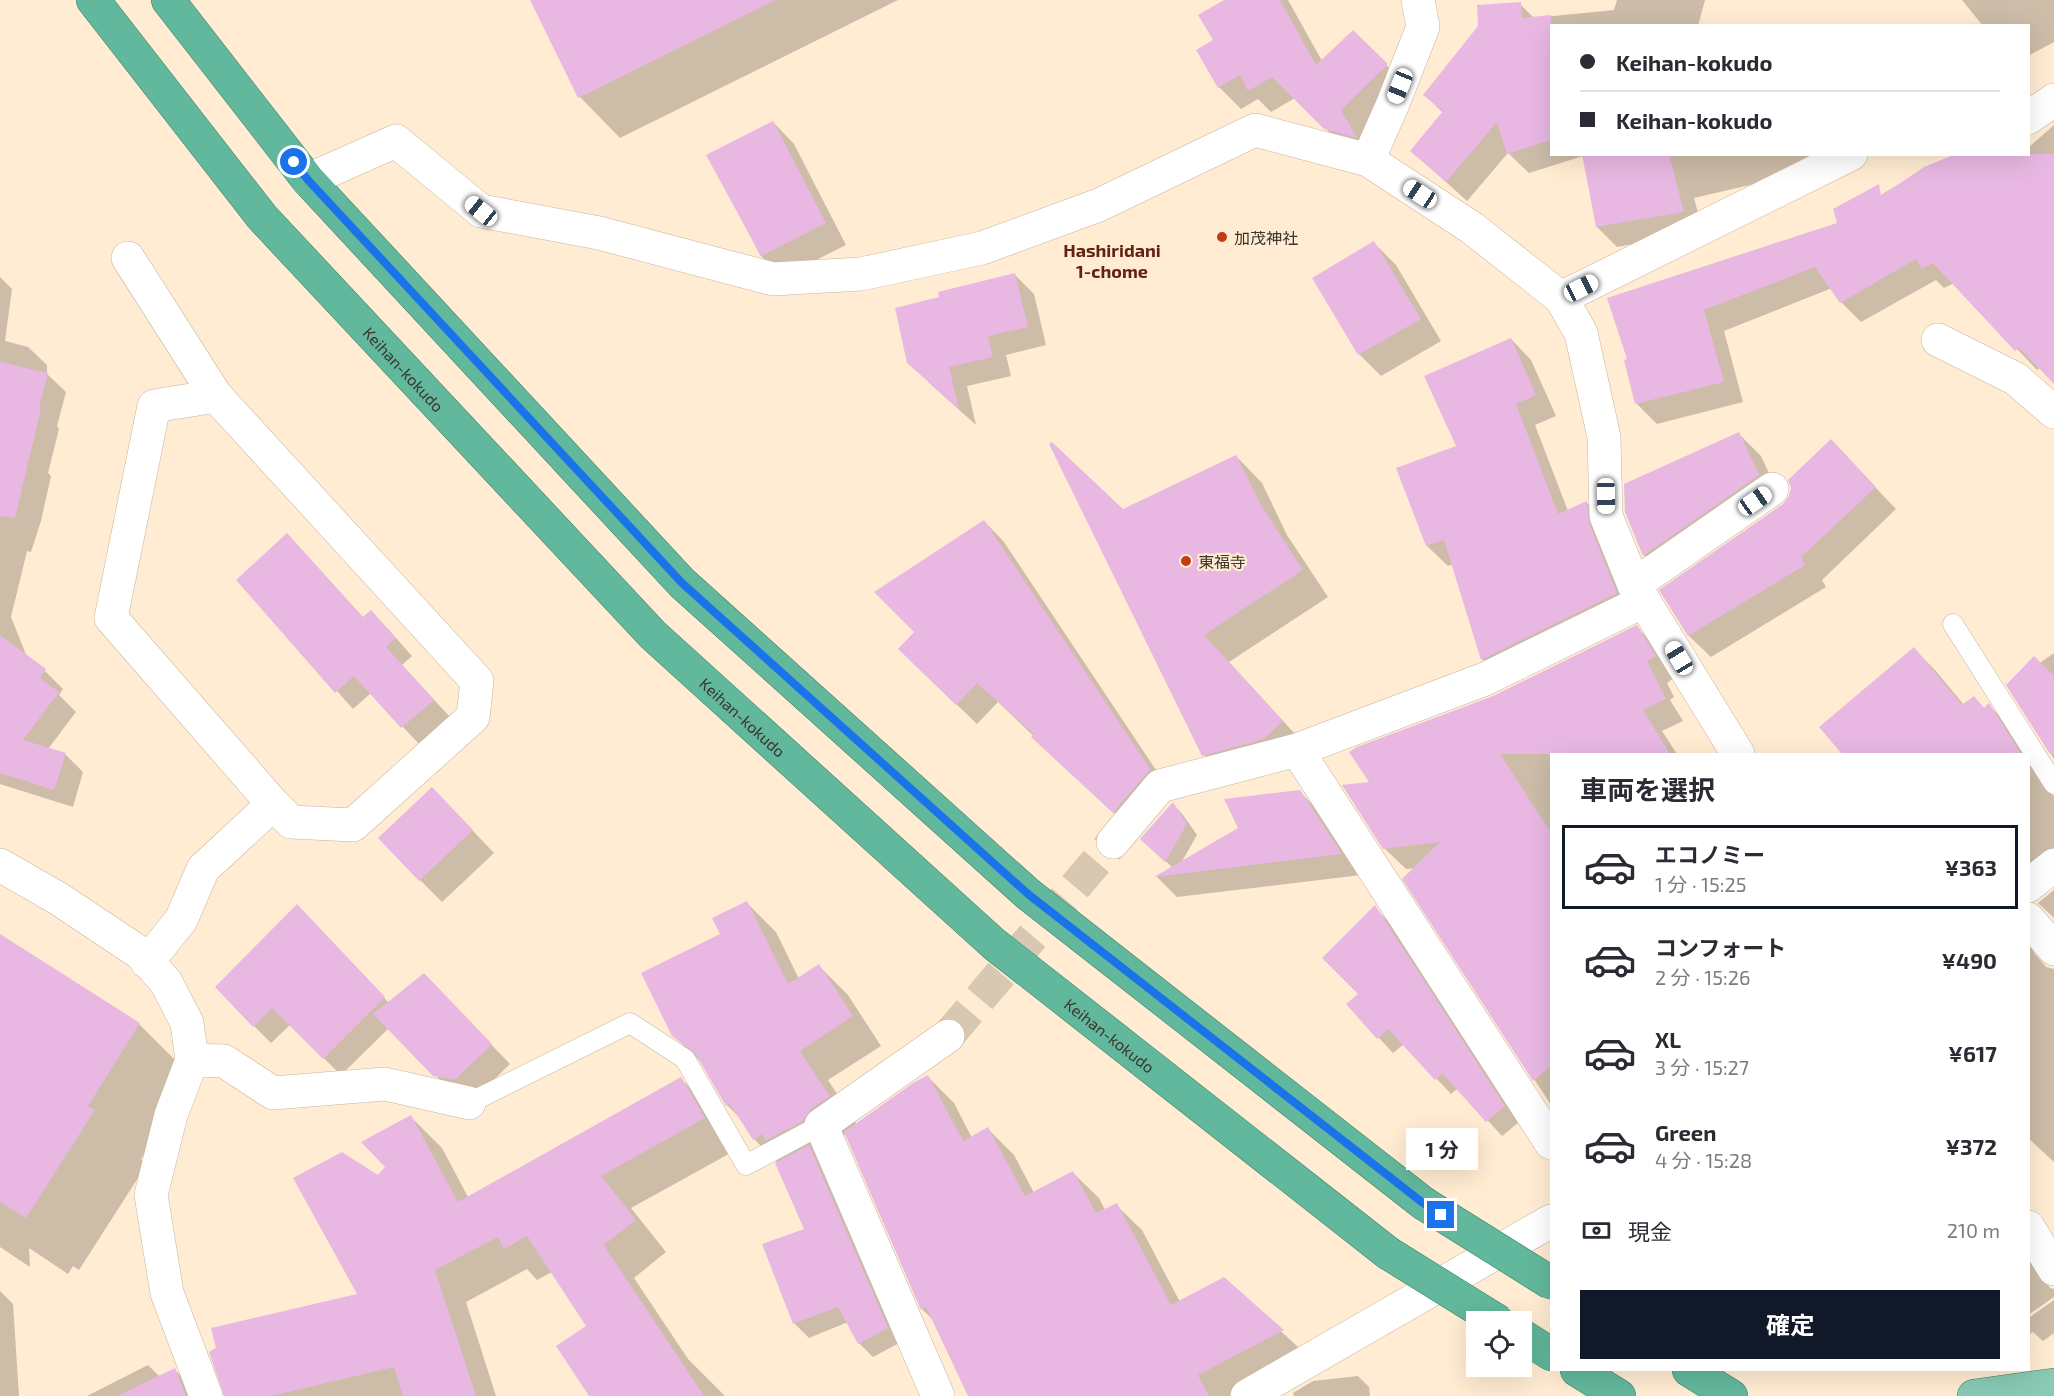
<!DOCTYPE html>
<html lang="ja">
<head>
<meta charset="utf-8">
<style>
  :root { --surface:#fff; --page:#f2f2f3; --text:#2b2b33; --muted:#7c7c81; --line:#e1e1e2; --accent:#111827 }
  body { margin:0; font-family:"Exo 2","Noto Sans JP",sans-serif; background:var(--page); color:var(--text); height:100vh; display:flex; flex-direction:column; font-size:22px; white-space:nowrap }
  * { box-sizing:border-box; margin:0 }
  p { font-size:20px; color:var(--muted) }
  .icon { flex:none; width:33px; height:33px; fill:none; stroke:currentColor; stroke-width:2; stroke-linecap:round; stroke-linejoin:round }
  .map { position:relative; flex:1; overflow:hidden }
  .side { position:absolute; left:1550px; top:753px; width:480px; height:618px; display:flex; flex-direction:column; background:var(--surface); border-radius:0px; box-shadow:0 6px 24px #0002 }
  .side>* { flex:none }
  .hud { position:absolute; left:1550px; top:24px; width:480px; height:132px; border-radius:0px; box-shadow:0 6px 24px #0002; display:grid; align-content:center; height:132px; padding:0 30px; background:var(--surface) }
  .fabs { position:absolute; left:1466px; top:1311px; display:grid; gap:12px }
  .fabs a { display:grid; place-items:center; width:66px; height:66px; border-radius:0px; background:var(--surface); box-shadow:0 6px 24px #0002; font-size:30px }
  .end { position:absolute; width:27px; height:27px; margin:-14px; border:8px solid #1a73e8; background:#fff; box-shadow:0 0 0 3px #fff }
  .from { border-radius:50% }
  .bubble { position:absolute; height:42px; border-radius:0px; background:var(--surface); box-shadow:0 6px 24px #0002; font-size:20px; font-weight:700; line-height:42px; text-align:center }
  .car { position:absolute; width:18px; height:36px; margin:-18px -9px; border-radius:8px; box-shadow:0 0 4px 2px #0007; background:linear-gradient(#fff 24%,#345 0 40%,#fff 0 76%,#345 0 86%,#fff 0) }
  .hud b { display:flex; align-items:center; gap:21px; height:57px; font-size:22px }
  .hud b+b { border-top:2px solid var(--line) }
  .hud i { width:15px; height:15px; background:var(--text) }
  ul { padding:0; list-style:none }
  li { display:flex; align-items:center; gap:18px; height:84px; margin:0 12px 9px; padding:0 18px; border:3px solid transparent; border-radius:0px }
  li div { flex:1 }
  li b { display:block; font-size:22px }
  li em { font-style:normal; font-weight:700 }
  li.selected { border-color:var(--accent) }
  li>.icon { width:54px; height:54px; stroke-width:1.5 }
  h2 { padding:0 30px; font-size:27px; line-height:72px }
  .pay { display:flex; align-items:center; gap:15px; height:66px; padding:0 30px; font-size:22px }
  .pay p { margin-inline-start:auto }
  .primary-button { display:flex; gap:12px; margin-top:auto; padding:12px 30px }
  .primary-button a { flex:1; height:69px; border-radius:0px; background:var(--accent); color:#fff; font-size:24px; font-weight:700; line-height:69px; text-align:center }
  .map>svg:first-child { display:block }
</style>
</head>
<body>
<div class="map">
<svg width="2054" height="1396" viewBox="0 0 2054 1396">
  <rect width="100%" height="100%" fill="#ffecd2"/>
  <g fill="#0003">
    <path d="M531,0h367l-278,138 -40,-41z"/>
    <path d="M1227,0h61l34,61 31,-29 55,55 -32,71 -28,-7 -53,-53 -24,14 -13,-13 -17,10 -22,-22 -4,-46z"/>
    <path d="M1617,0h88l-7,26h-147v128h286l3,10 -146,34 9,33 -86,16 -20,-20 -14,-71 -54,17 -21,-20 -41,48 -55,-50 31,-38 -18,-18 95,-91 14,14 80,-8z"/>
    <path d="M1962,0h92v42l-26,14v-30h-45z"/>
    <path d="M773,122l21,22 52,101 -64,32 -22,-22 -51,-100z"/>
    <path d="M2054,125v257l-14,-15 -3,3 -83,-87 -10,5 -8,-8 -75,42 -20,-20 -9,-14 -108,43 19,71 -86,22 -20,-20 -8,-44 -20,-61 230,-75 37,-26 48,-29 104,-15v-6z"/>
    <path d="M1374,243l22,22 45,76 -60,35 -22,-22 -45,-76z"/>
    <path d="M1015,275l19,19 12,51 -40,10 5,21 -44,10 9,39 -48,-43 13,-84z"/>
    <path d="M0,277l12,12 -7,52 23,6 19,18v9l19,18 -9,34 2,3 -11,44 3,3 -10,45 -10,31 -4,-1 -16,66 16,40 18,14 18,18 -4,6 17,17 -28,37 17,5 18,18 -10,35 -73,-23z"/>
    <path d="M1511,339l20,21 25,56 -21,9 33,86 19,-8 20,20 30,91 -134,66 -21,-21 -29,-95 -5,2 -21,-20 31,-99z"/>
    <path d="M1739,434l22,22 19,41 -114,80 -22,-22z"/>
    <path d="M1236,456l26,27 25,52 41,62 -99,65 79,86 -78,33 -26,-26 -81,-244z"/>
    <path d="M1852,463l44,46 -74,71 4,7 -115,70 -22,-21 -28,-45z"/>
    <path d="M984,521l20,21 166,249 -36,41 -136,-130 -21,22 -57,-55 -4,-37z"/>
    <path d="M238,580l126,39 24,10 24,27 -10,9 48,52 -31,27 -48,-51 -18,16z"/>
    <path d="M1637,627l20,21 18,29 -8,6 7,14 -4,3 13,21 -21,10 15,23h-126v351l-147,-226 12,-11 -10,1 -22,-21 -13,-65 123,-86z"/>
    <path d="M1914,649l21,21 29,35 10,-7 11,11 4,-4 20,21 18,28h-183l-23,-27z"/>
    <path d="M2054,653v106l-46,-74z"/>
    <path d="M2028,755l26,42v81l-23,22 -1,10v34l4,9 12,14 8,2v193l-26,-24z"/>
    <path d="M1300,792l21,21 40,62 -184,22 -20,-20 16,-9 -31,-29 31,-35 10,11 14,20 -16,28z"/>
    <path d="M454,811l40,42 -52,49 -22,-22z"/>
    <path d="M2054,890v28l-16,-15z"/>
    <path d="M747,903l29,29 23,47 20,-13 29,29 33,51 -53,34 29,45 71,-48 26,26 18,35 16,-9 26,26 20,38 39,-20 26,25 6,12 11,-5 26,25 38,72 44,-23 84,77 -75,40h-264l-36,-76 -11,-11 -75,-176 -8,6 62,203 -28,15 -14,-14 -11,-21 -39,16 -14,-14 -31,-79 42,-16 -28,-66 -24,-24 -12,-19 -15,-15 -22,-39 -32,-31 49,-100z"/>
    <path d="M1375,908l15,15 129,199 -17,14 -44,-48 -7,6 -47,-50 -11,9 -15,-16 -18,-43z"/>
    <path d="M315,924l74,79 53,-9 68,70 -36,35 -20,-5 -65,-66 -48,47 -51,-50 -19,18 -17,-17z"/>
    <path d="M0,936l139,88 53,53 -51,82 6,5 -68,106 -6,-4 -5,8 -39,-26 1,19 -30,-20z"/>
    <path d="M681,1079l32,31 23,40 -105,58 35,44 -32,26 54,81 37,37h-79l-58,-70 -36,-54 -15,8 -10,-11 -61,33 30,94h-270l133,-101 19,-118 9,-10 23,-51 32,32 26,49z"/>
    <path d="M2028,1256l6,6 16,26 4,1v8l-26,18z"/>
    <path d="M0,1291l13,13 6,92h-19z"/>
    <path d="M2054,1300v33l-11,8 -10,-9 -5,3v-20l2,2z"/>
    <path d="M148,1365l12,12 15,-7 26,26h-114z"/>
    <path d="M1358,1376l11,11 1,9h-76l-1,-3 20,-12z"/>
  </g>
  <g fill="#e8b8e3">
    <path d="M530,0h246l-198,98z"/>
    <path d="M1224,0h56l36,65 37,-35 35,34 -47,46 16,28 -33,-9 -52,-52 -24,14 -8,-16 -22,13 -22,-38 17,-10 -15,-25z"/>
    <path d="M1521,2l1,16 29,-3v125l-44,14 -10,-32 -51,60 -36,-31 33,-40 -20,-16 55,-69 -1,-21z"/>
    <path d="M773,121l53,102 -65,33 -55,-101z"/>
    <path d="M1582,154h87l15,58 -88,15z"/>
    <path d="M1956,154h98v230l-35,-36 -4,3 -82,-88 -11,6 -6,-10 -76,44 -25,-36 -111,43 20,72 -89,22 -11,-44 3,-1 -20,-61 230,-75 -4,-14 46,-25 2,12 43,-29z"/>
    <path d="M1374,241l47,78 -63,36 -46,-77z"/>
    <path d="M1015,273l13,54 -40,9 5,21 -44,10 10,42 -52,-46 -12,-55 44,-11 -1,-5z"/>
    <path d="M1511,338l25,57 -20,9 42,110 29,-13 2,22 28,70 -136,67 -37,-120 -18,6 -30,-78 60,-22 -32,-70z"/>
    <path d="M0,362l48,11 -9,35 2,1 -26,109 -15,-2z"/>
    <path d="M1739,432l20,43 -116,81 -18,-44 -1,-28z"/>
    <path d="M1831,439l45,48 -75,70 4,8 -117,71 -29,-46 124,-86 6,-8 2,-8 -3,-8z"/>
    <path d="M1052,442l71,67 113,-54 26,52 41,63 -99,65 79,86 -19,18 -62,17 -153,-312z"/>
    <path d="M984,520l167,250 -5,4 -33,39 -82,-76 3,-3 -57,-51 -21,22 -58,-56 16,-17 -40,-40z"/>
    <path d="M287,533l76,84 8,-7 25,28 -10,9 48,53 -33,28 -47,-52 -19,17 -99,-113z"/>
    <path d="M1637,625l19,31 -9,5 19,38 -23,11 27,44h-170l51,79v233l-18,15 -131,-202 38,-37 -57,7 -41,-64 27,-3 -20,-30 8,-5 136,-51z"/>
    <path d="M0,635l46,34 -6,9 19,14 -36,48 43,13 -12,37 -54,-17z"/>
    <path d="M1914,647l48,58 12,-9 10,12 5,-5 32,51h-179l-23,-27z"/>
    <path d="M2034,656l20,20v78h-4l-44,-69z"/>
    <path d="M432,787l41,43 -54,51 -41,-43z"/>
    <path d="M1300,790l42,64 -188,23 84,-49 -14,-29z"/>
    <path d="M1173,802l14,22 -22,38 -25,-23z"/>
    <path d="M747,901l41,83 31,-20 34,52 -53,35 30,45 -20,14 -7,11 -38,20 -3,-7 -9,6 -23,-36 -4,2 -31,-53 -23,-17 -31,-63 79,-39 -8,-16z"/>
    <path d="M297,904l88,93 -62,62 -51,-51 -19,19 -38,-40z"/>
    <path d="M1375,905l130,201 -19,16 -44,-49 -7,7 -47,-51 -11,10 -31,-35 12,-10 -36,-36z"/>
    <path d="M0,934l140,89 -52,83 7,4 -69,108 -26,-16z"/>
    <path d="M424,973l68,71 -37,36 -22,-4 -60,-62z"/>
    <path d="M928,1075l35,66 25,-14 37,69 48,-25 23,42 21,-10 54,102 53,-28 60,53 -86,45 11,21h-241l-42,-89 -5,3 -77,-178 69,-49z"/>
    <path d="M681,1077l24,41 -104,58 35,44 -32,25 100,151h-115l-33,-50 30,-20 -59,-90 -23,13 -6,-12 -63,33 41,126h-73l-9,-29 -123,29h-47l-15,-44 7,-4 -5,-20 146,-34 -64,-116 49,-26 36,23 7,-8 -24,-25 50,-27 47,87z"/>
    <path d="M809,1145l79,183 -30,16 -20,-37 -45,17 -31,-80 42,-15 -29,-66z"/>
    <path d="M175,1368l11,28h-69z"/>
  </g>
  <g fill="none" stroke-linecap="round" stroke-linejoin="round">
    <path stroke="#d8c7b1" stroke-width="33" stroke-dasharray="33 16" stroke-linecap="butt" d="M948,1036l165,-194"/>
    <defs>
      <g id="service">
        <path d="M1953,624l101,160"/>
        <path d="M469,1103l161,-80 55,36 61,106 75,-40"/>
      </g>
      <g id="minor">
        <path d="M2028,118l26,-18"/>
        <path d="M1368,160l24,-54 31,-79 -5,-27"/>
        <path d="M308,180l88,-39 85,70 118,22 174,46 88,-5 121,-26 117,-43 156,-75 113,30 104,68 89,70 20,35 23,104 2,79 28,69 104,169"/>
        <path d="M128,258l88,138"/>
        <path d="M1561,298l290,-144"/>
        <path d="M1938,340l78,39 38,33"/>
        <path d="M1634,585l138,-96"/>
        <path d="M1297,750l254,393"/>
        <path d="M1113,842l47,-56 137,-36 188,-71 159,-78"/>
        <path d="M0,865l59,34 81,54 26,29 21,41 5,37 -21,55 -20,80 16,98 39,103"/>
        <path d="M2028,886l26,-21"/>
        <path d="M2028,919l26,30"/>
        <path d="M147,962l34,-42 22,-51 70,-65 18,18 62,3 120,-108 4,-36 -261,-285 -62,10 -43,212 162,186"/>
        <path d="M192,1060l32,1 49,32 112,-9 84,19"/>
        <path d="M2028,1227l26,42"/>
        <path d="M938,1396l-117,-271 127,-89"/>
        <path d="M1247,1396l304,-175"/>
      </g>
      <path id="primary" d="M1974,1396l80,-11"/>
      <g id="trunk">
        <path id="s1" d="M93,0l169,217 391,418 341,309 394,309"/>
        <path d="M168,0l140,180 374,403 346,311 395,309"/>
        <path d="M1521,1335l30,19"/>
        <path d="M1577,1370l42,26"/>
        <path d="M1689,1370l42,26"/>
      </g>
    </defs>
    <use href="#service" stroke="#c7b49c" stroke-width="21"/>
    <use href="#minor" stroke="#c7b49c" stroke-width="34"/>
    <use href="#primary" stroke="#3b7f64" stroke-width="34"/>
    <use href="#trunk" stroke="#3b7f64" stroke-width="34"/>
    <use href="#service" stroke="#fff" stroke-width="20"/>
    <use href="#minor" stroke="#fff" stroke-width="33"/>
    <use href="#primary" stroke="#89cab5" stroke-width="33"/>
    <use href="#trunk" stroke="#62b89c" stroke-width="33"/>
    <defs>
      <g id="trunk-bridge">
        <path d="M1423,1203l128,80"/>
        <path d="M1388,1253l111,69"/>
      </g>
    </defs>
    <use href="#trunk-bridge" stroke="#3b7f64" stroke-width="34" stroke-linecap="butt"/>
    <use href="#trunk-bridge" stroke="#62b89c" stroke-width="33"/>
  </g>
  <g fill="none" stroke-linecap="round" stroke-linejoin="round">
    <path stroke="#1a73e8" stroke-width="8" d="M294,162l14,18 374,403 346,311 395,309 18,12"/>
  </g>
  <g fill="#c33a15" stroke="#ffecd2" stroke-width="2">
    <circle cx="1222" cy="237" r="6"/>
    <circle cx="1186" cy="561" r="6"/>
  </g>
  <g text-anchor="middle" dominant-baseline="central" stroke-width="4.5" stroke-linejoin="round" paint-order="stroke">
    <g font-size="16" fill="#3c352b" stroke="#ffecd2" text-anchor="start">
      <text x="1234" y="237">加茂神社</text>
      <text x="1198" y="561">東福寺</text>
    </g>
    <g font-size="16" fill="#3c352b" stroke="#ffecd2">
      <text stroke="none"><textPath href="#s1" startOffset="483">Keihan-kokudo</textPath></text>
      <text stroke="none"><textPath href="#s1" startOffset="969">Keihan-kokudo</textPath></text>
      <text stroke="none"><textPath href="#s1" startOffset="1455">Keihan-kokudo</textPath></text>
    </g>
    <g font-size="18" font-weight="bold" fill="#642111" stroke="#ffecd2">
      <text x="1112" y="250">Hashiridani<tspan x="1112" dy="21">1-chome</tspan></text>
    </g>
  </g>
</svg>
<div class="fabs">
<a><svg class="icon" aria-label="locate" viewBox="0 0 24 24"><circle cx="12" cy="12" r="6"/><path d="M12 2v4M12 18v4M2 12h4M18 12h4"/></svg></a>
</div>
<i class="end from" style="left:294px;top:162px"></i>
<i class="end" style="left:1441px;top:1215px"></i>
<div class="bubble" style="left:1406px;top:1128px;width:72px">1 分</div>
<i class="car" style="left:1400px;top:86px;rotate:202deg"></i>
<i class="car" style="left:1420px;top:194px;rotate:303deg"></i>
<i class="car" style="left:481px;top:211px;rotate:309deg"></i>
<i class="car" style="left:1581px;top:288px;rotate:63deg"></i>
<i class="car" style="left:1606px;top:496px;rotate:179deg"></i>
<i class="car" style="left:1755px;top:501px;rotate:55deg"></i>
<i class="car" style="left:1679px;top:658px;rotate:329deg"></i>
<div class="hud">
<b><i class="from"></i>Keihan-kokudo</b>
<b><i></i>Keihan-kokudo</b>
</div>
<section class="side">
<h2>車両を選択</h2>
<ul>
<li class="selected"><svg class="icon" aria-label="car" viewBox="0 0 24 24"><path d="M5 17H2v-5l4-1 3-4h7l3 4 3 1v5h-3M9 17h6M6 11h13"/><circle cx="7" cy="17" r="2"/><circle cx="17" cy="17" r="2"/></svg><div><b>エコノミー</b><p>1 分 · 15:25</p></div><em>¥363</em></li>
<li><svg class="icon" aria-label="car" viewBox="0 0 24 24"><path d="M5 17H2v-5l4-1 3-4h7l3 4 3 1v5h-3M9 17h6M6 11h13"/><circle cx="7" cy="17" r="2"/><circle cx="17" cy="17" r="2"/></svg><div><b>コンフォート</b><p>2 分 · 15:26</p></div><em>¥490</em></li>
<li><svg class="icon" aria-label="car" viewBox="0 0 24 24"><path d="M5 17H2v-5l4-1 3-4h7l3 4 3 1v5h-3M9 17h6M6 11h13"/><circle cx="7" cy="17" r="2"/><circle cx="17" cy="17" r="2"/></svg><div><b>XL</b><p>3 分 · 15:27</p></div><em>¥617</em></li>
<li><svg class="icon" aria-label="car" viewBox="0 0 24 24"><path d="M5 17H2v-5l4-1 3-4h7l3 4 3 1v5h-3M9 17h6M6 11h13"/><circle cx="7" cy="17" r="2"/><circle cx="17" cy="17" r="2"/></svg><div><b>Green</b><p>4 分 · 15:28</p></div><em>¥372</em></li>
</ul>
<div class="pay"><svg class="icon" aria-label="cash" viewBox="0 0 24 24"><path d="M3 7h18v10H3z"/><circle cx="12" cy="12" r="2"/></svg>現金<p>210 m</p></div>
<div class="primary-button"><a>確定</a></div>
</section>
</div>
</body>
</html>
